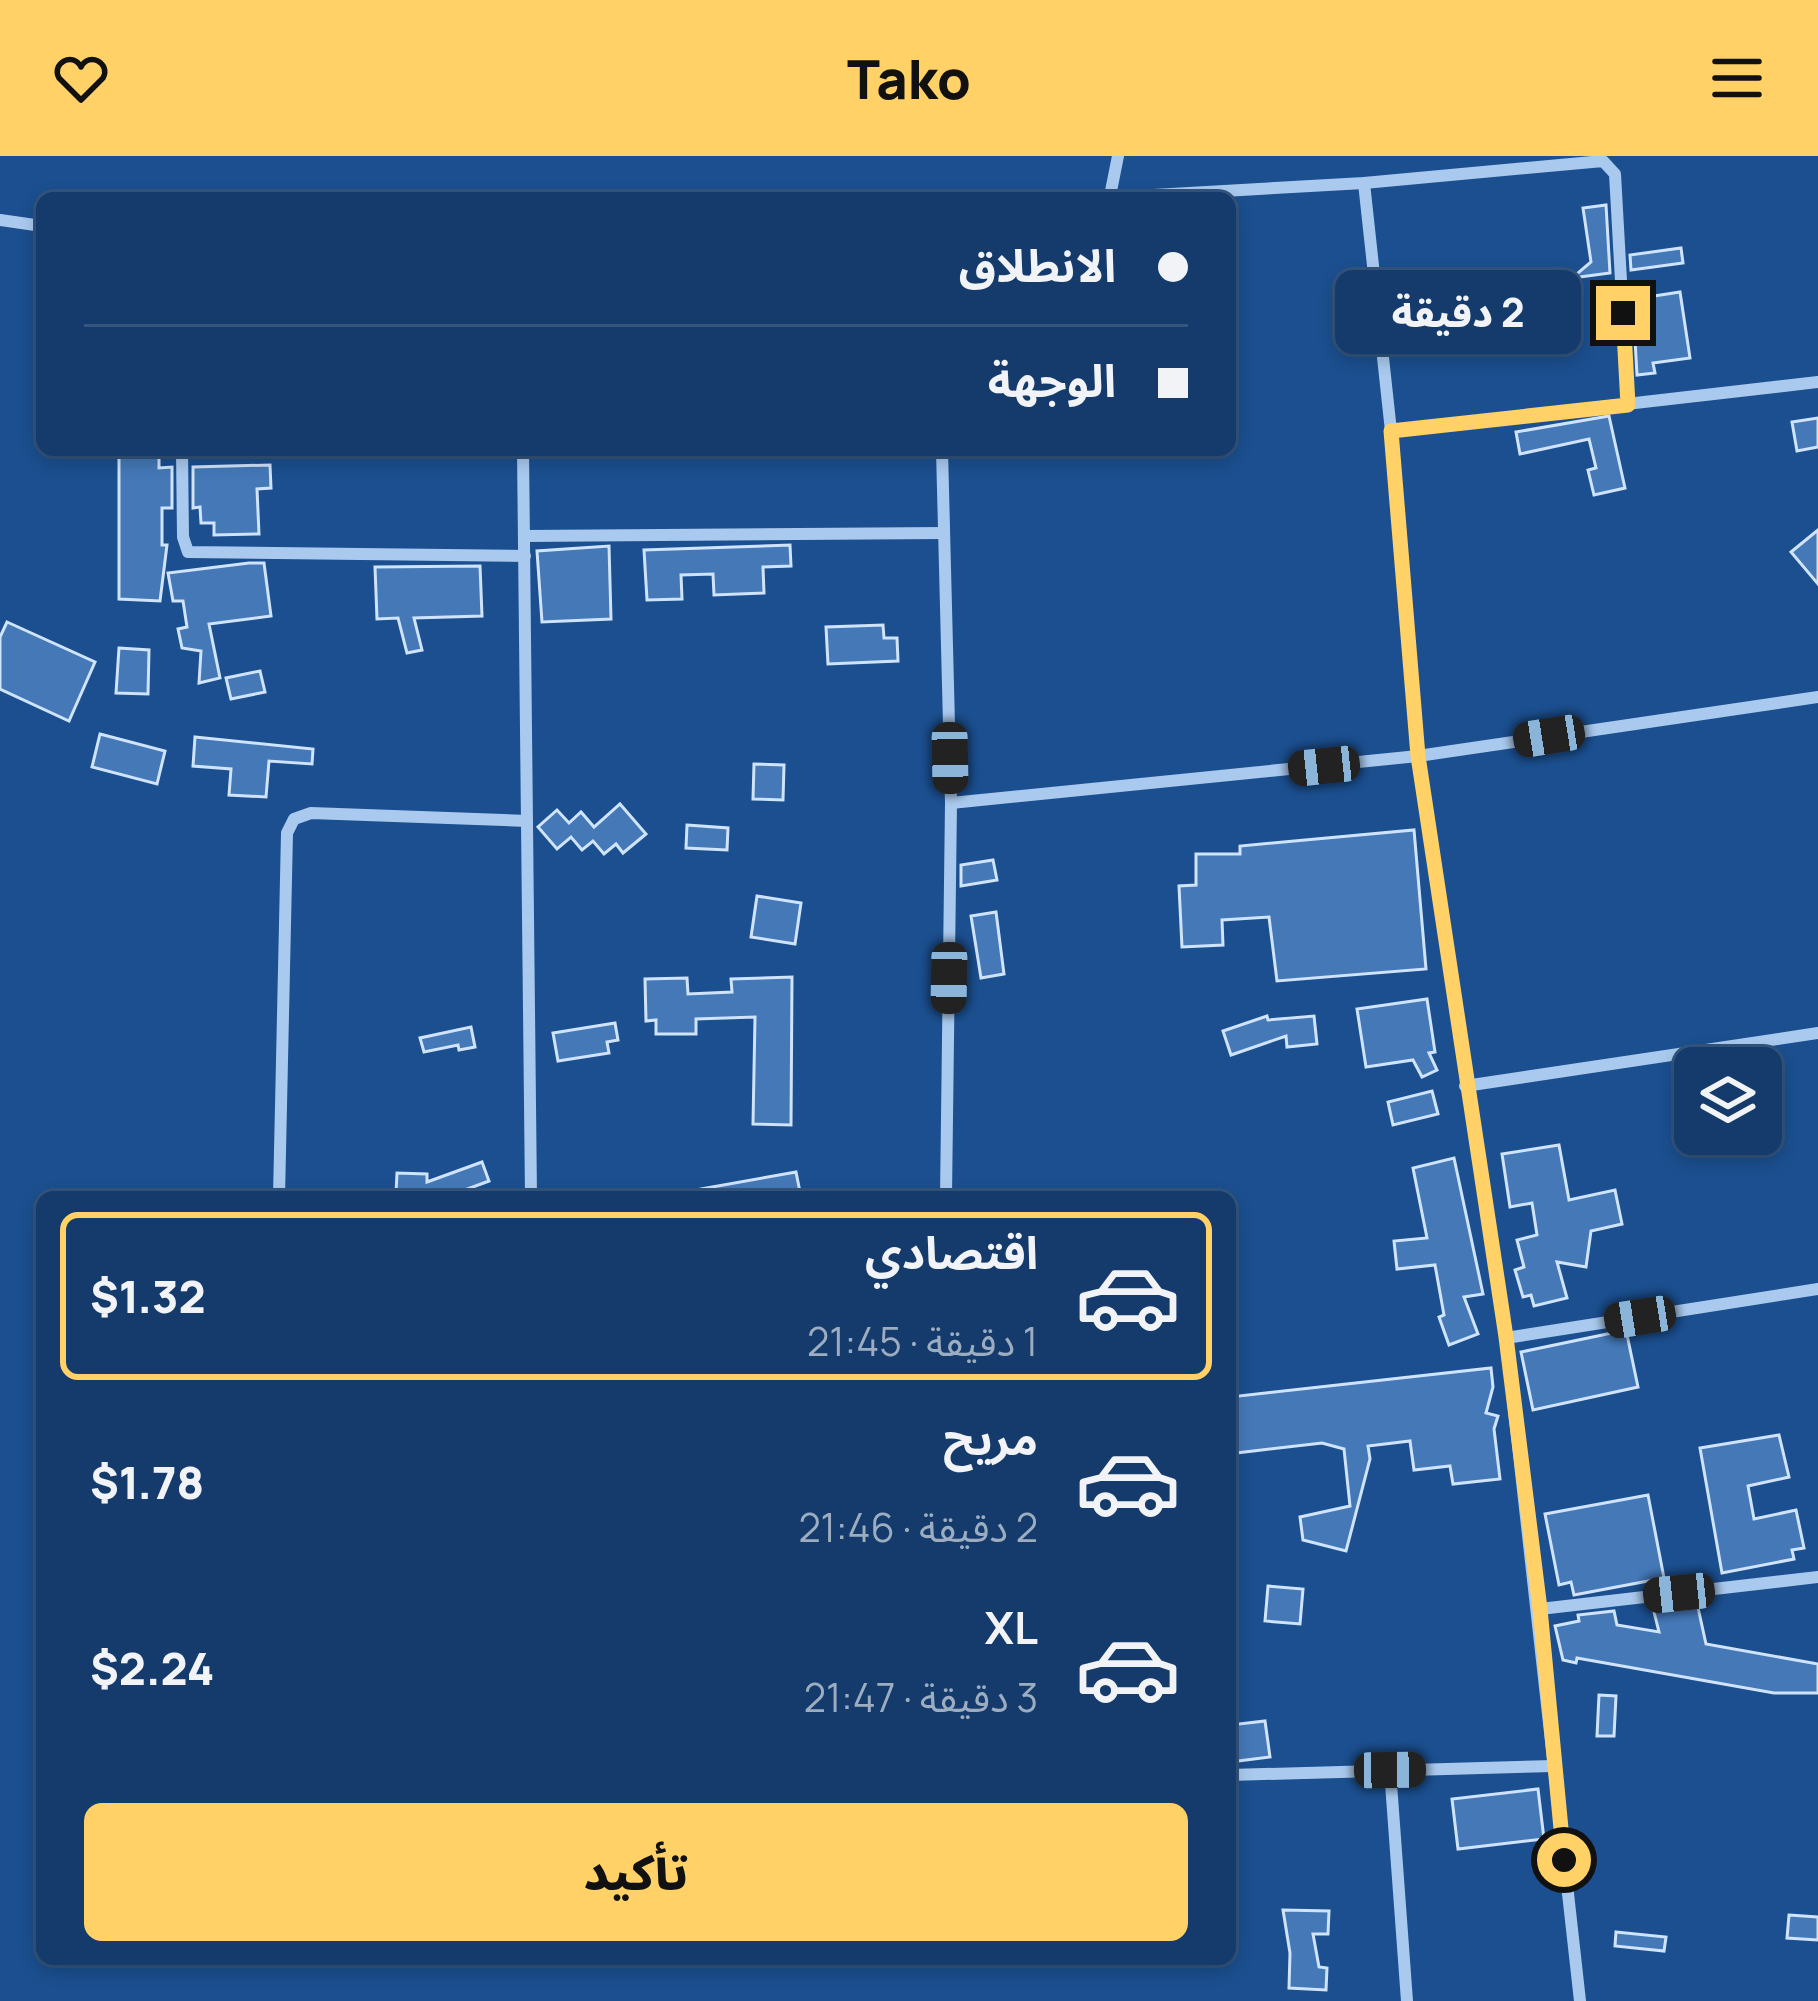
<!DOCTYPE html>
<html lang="ar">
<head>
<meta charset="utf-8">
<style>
  :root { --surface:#143b6b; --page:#214673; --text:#f1f3f6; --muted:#9dadc1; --line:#33557e; --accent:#ffd166 }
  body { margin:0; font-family:Manrope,"Noto Sans Arabic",sans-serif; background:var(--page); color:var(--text); direction:rtl; height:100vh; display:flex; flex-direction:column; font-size:45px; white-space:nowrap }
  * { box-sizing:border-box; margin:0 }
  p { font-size:39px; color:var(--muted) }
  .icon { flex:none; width:66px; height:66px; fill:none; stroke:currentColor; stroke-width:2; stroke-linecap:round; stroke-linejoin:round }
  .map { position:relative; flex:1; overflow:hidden; direction:ltr }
  .drawer { position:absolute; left:36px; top:1035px; width:1200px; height:774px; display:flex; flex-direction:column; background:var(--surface); border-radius:18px; box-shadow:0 6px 18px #0003,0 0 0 3px var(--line); direction:rtl }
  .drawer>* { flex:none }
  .guide { position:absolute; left:36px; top:36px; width:1200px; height:264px; border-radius:18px; box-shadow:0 6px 18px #0003,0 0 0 3px var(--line); direction:rtl; display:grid; align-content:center; height:264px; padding:0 48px; background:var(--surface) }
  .buttons { position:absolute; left:1674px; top:891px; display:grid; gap:24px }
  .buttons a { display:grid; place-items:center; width:108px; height:108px; border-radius:18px; background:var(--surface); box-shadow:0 6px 18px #0003,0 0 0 3px var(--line); font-size:60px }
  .end { position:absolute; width:54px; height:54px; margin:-27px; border:15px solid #ffd166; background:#111; box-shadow:0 0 0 6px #111 }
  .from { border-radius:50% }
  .bubble { position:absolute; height:84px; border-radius:18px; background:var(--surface); box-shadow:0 6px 18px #0003,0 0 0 3px var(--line); font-size:39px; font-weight:800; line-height:84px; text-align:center; direction:rtl }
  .car { position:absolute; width:36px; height:72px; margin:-36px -18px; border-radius:15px; box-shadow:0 0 9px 3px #0007; background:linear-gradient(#222 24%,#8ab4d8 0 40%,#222 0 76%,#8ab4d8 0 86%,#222 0) }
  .guide b { display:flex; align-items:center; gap:42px; height:114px; font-size:45px }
  .guide b+b { border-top:3px solid var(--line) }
  .guide i { width:30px; height:30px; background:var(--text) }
  ul { padding:21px 0 0; list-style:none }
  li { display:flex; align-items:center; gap:36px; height:168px; margin:0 24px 18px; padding:0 24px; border:6px solid transparent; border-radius:18px }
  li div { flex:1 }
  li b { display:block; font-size:45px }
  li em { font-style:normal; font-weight:800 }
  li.selected { border-color:var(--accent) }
  li>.icon { width:108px; height:108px; stroke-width:1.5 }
  .primary-button { display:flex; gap:24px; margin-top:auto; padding:24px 48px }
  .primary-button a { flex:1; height:138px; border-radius:18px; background:var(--accent); color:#111; font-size:48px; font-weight:800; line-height:138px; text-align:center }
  header { display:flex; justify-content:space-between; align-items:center; height:156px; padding:0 48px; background:var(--accent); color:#111; font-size:54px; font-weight:800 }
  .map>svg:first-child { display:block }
</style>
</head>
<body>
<header><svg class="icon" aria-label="menu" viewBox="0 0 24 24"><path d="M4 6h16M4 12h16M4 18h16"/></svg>Tako<svg class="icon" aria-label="heart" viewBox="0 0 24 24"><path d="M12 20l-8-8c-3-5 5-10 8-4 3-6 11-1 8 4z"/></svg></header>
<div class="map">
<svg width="1818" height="1845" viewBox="0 0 1818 1845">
  <rect width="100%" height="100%" fill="#1b4f8f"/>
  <g fill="#4478b7" stroke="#cfe3fa" stroke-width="3">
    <path d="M1606,49l4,68 -38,5 19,-16 -8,-54z"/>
    <path d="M1681,92l2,15 -52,7 -1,-15z"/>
    <path d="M1680,136l10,66 -37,5 2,10 -18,2 -3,-53h5l-2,-11 6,-1 -2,-12z"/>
    <path d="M1502,154l3,27 -30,3 -3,-26z"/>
    <path d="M1609,260l16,72 -31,7 -6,-25 8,-2 -7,-29 -69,15 -4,-22z"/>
    <path d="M1818,262v29l-21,4 -5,-29z"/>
    <path d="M119,294h40v18l13,-1v41h-10v37h5l-7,56 -41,-2z"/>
    <path d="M270,309l1,23 -14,1 2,45 -45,1v-12h-13l-1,-16 -7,1v-41z"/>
    <path d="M1818,374v54l-27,-32z"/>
    <path d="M790,389l1,21 -28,1 1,26 -50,2 -1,-21 -32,1 1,24 -35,1 -3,-50z"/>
    <path d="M609,390l2,73 -69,3 -5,-71z"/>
    <path d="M249,407h15l7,53 -62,8 11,54 -21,5 2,-32 -19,-3 -4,-19 9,-2 -4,-26h-10l-5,-28z"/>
    <path d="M480,410l2,50 -68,2 8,32 -15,3 -9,-35 -21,1 -2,-52z"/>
    <path d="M7,466l88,40 -26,59 -69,-32v-52z"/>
    <path d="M883,469l1,13h13l1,23 -70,3 -2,-37z"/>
    <path d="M119,492l30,2 -1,44 -32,-1z"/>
    <path d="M260,515l5,21 -34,7 -5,-21z"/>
    <path d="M100,578l65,17 -8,33 -65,-17z"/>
    <path d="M195,581l118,12 -1,15 -43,-3 -3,36 -37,-2 2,-26 -38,-3z"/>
    <path d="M754,608l30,1 -1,35 -30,-1z"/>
    <path d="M620,648l26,30 -23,19 -7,-9 -12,10 -11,-13 -11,9 -11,-13 -14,12 -19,-22 19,-17 12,13 12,-11 13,15z"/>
    <path d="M687,669l41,3 -1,22 -41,-2z"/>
    <path d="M1414,674l12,139 -149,12 -8,-64 -47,3 1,25 -41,2 -3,-61 17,-1v-31h44v-8z"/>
    <path d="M993,704l4,20 -36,6v-21z"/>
    <path d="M757,740l44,7 -6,41 -44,-7z"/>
    <path d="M996,756l8,62 -23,4 -10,-62z"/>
    <path d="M792,821l-1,148 -38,-1 2,-107 -59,2v15h-40v-14l-10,1 -1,-42 42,-1 1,16 44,-2 -1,-13z"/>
    <path d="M1427,843l8,53 -6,1 8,17 -15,7 -9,-17 -47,7 -9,-58z"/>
    <path d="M1267,860l1,4 46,-4 3,28 -30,3 -1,-11 -55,19 -8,-24z"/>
    <path d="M615,867l3,17 -11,2 2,11 -51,8 -5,-28z"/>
    <path d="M471,871l4,20 -16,3 -1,-5 -34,7 -4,-14z"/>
    <path d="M1432,935l6,23 -45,11 -5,-23z"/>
    <path d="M1559,989l10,55 46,-10 7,34 -31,7 -5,36 -29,-5 10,36 -33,8 -3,-11 -8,2 -8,-27 9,-3 -7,-27 20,-5 -5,-32 -22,4 -8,-53z"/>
    <path d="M1454,1002l29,136 -19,3 14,37 -29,11 -10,-28 5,-2 -9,-50 -38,4 -3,-28 33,-3 -14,-70z"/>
    <path d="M482,1006l7,19 -43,16h-55l5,-4 1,-20 30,1v8z"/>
    <path d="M796,1016l5,25h-99l-1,-8z"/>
    <path d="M1626,1174l12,57 -105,23 -12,-58z"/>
    <path d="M1491,1212l2,19 -7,26 12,3 -4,13 6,50 -47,5 -3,-18 -36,4 -4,-29 -42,5 2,13 -24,92 -43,-11 -3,-23 50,-11 -6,-57 -22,-6 -86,10 -6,-56z"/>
    <path d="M1779,1279l10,42 -41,9 6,33 42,-9 8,38 -12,2 2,9 -72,14 -22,-125z"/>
    <path d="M1648,1339l16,83 -90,17 -3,-13 -12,3 -14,-71z"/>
    <path d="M1268,1430l35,3 -3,35 -35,-3z"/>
    <path d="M1697,1447l9,41 112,20v29h-44l-197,-35 -1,5 -13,-3 -8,-34 24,-5 -1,-6 36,-4 3,14 42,7 -5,-20z"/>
    <path d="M1599,1539l17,1 -2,40h-17z"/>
    <path d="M1265,1565l5,36 -40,5v-37z"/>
    <path d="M1538,1633l6,50 -86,10 -6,-50z"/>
    <path d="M1283,1754l46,1 -1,23h-15l6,33 8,1 -1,22 -37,-2 1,-35z"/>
    <path d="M1789,1759l29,2v23l-31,-2z"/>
    <path d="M1616,1776l50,5 -2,14 -49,-5z"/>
  </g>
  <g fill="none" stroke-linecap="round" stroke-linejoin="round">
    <g stroke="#a9c9ee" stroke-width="12">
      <path d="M1364,27l27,248 27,325 88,582 74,663"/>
      <path d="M1110,40l8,-40"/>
      <path d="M1101,42l263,-15 239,-22 12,13 13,231"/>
      <path d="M0,64l42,6"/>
      <path d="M1391,275l427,-49"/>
      <path d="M182,294l1,87 5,15 337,4"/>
      <path d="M523,294l8,747"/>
      <path d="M942,294l9,353 -5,394"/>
      <path d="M524,380l420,-3"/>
      <path d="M951,647l467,-47 400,-59"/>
      <path d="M1465,930l353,-53"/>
      <path d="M279,1041l8,-364 7,-14 17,-6 216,8"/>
      <path d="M1506,1182l312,-49"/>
      <path d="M1540,1453l278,-32"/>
      <path d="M1390,1614l17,231"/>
      <path d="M1230,1619l323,-9"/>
    </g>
  </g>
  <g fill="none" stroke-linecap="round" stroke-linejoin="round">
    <path stroke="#ffd166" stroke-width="15" d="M1564,1704l-24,-251 -34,-272 -88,-581 -27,-325 237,-26 -5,-92"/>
  </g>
</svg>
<div class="buttons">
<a><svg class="icon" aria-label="layers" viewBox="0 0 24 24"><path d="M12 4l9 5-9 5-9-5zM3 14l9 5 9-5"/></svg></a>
</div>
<i class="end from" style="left:1564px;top:1704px"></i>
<i class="end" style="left:1623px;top:157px"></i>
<div class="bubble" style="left:1335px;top:114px;width:246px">2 دقيقة</div>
<i class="car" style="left:1549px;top:580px;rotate:261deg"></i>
<i class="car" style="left:950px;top:602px;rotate:179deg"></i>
<i class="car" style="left:1324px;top:610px;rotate:264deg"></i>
<i class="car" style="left:949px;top:822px;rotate:181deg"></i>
<i class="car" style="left:1640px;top:1161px;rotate:261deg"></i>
<i class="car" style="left:1679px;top:1437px;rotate:264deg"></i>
<i class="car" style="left:1390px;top:1614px;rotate:89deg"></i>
<div class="guide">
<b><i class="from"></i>الانطلاق</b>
<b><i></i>الوجهة</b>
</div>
<section class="drawer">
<ul>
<li class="selected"><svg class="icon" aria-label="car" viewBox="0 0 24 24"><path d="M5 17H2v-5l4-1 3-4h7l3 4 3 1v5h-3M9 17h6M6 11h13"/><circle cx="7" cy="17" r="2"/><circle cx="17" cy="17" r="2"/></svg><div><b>اقتصادي</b><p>1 دقيقة · 21:45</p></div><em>$1.32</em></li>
<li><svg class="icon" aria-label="car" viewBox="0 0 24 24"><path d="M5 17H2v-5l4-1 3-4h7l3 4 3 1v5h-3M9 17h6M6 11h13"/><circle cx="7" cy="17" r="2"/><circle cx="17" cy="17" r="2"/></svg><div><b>مريح</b><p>2 دقيقة · 21:46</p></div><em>$1.78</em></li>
<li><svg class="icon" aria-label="car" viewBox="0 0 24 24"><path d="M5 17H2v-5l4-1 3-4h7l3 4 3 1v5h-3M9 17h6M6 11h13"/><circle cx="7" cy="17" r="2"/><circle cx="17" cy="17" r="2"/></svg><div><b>XL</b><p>3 دقيقة · 21:47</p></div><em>$2.24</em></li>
</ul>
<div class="primary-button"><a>تأكيد</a></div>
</section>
</div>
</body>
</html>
